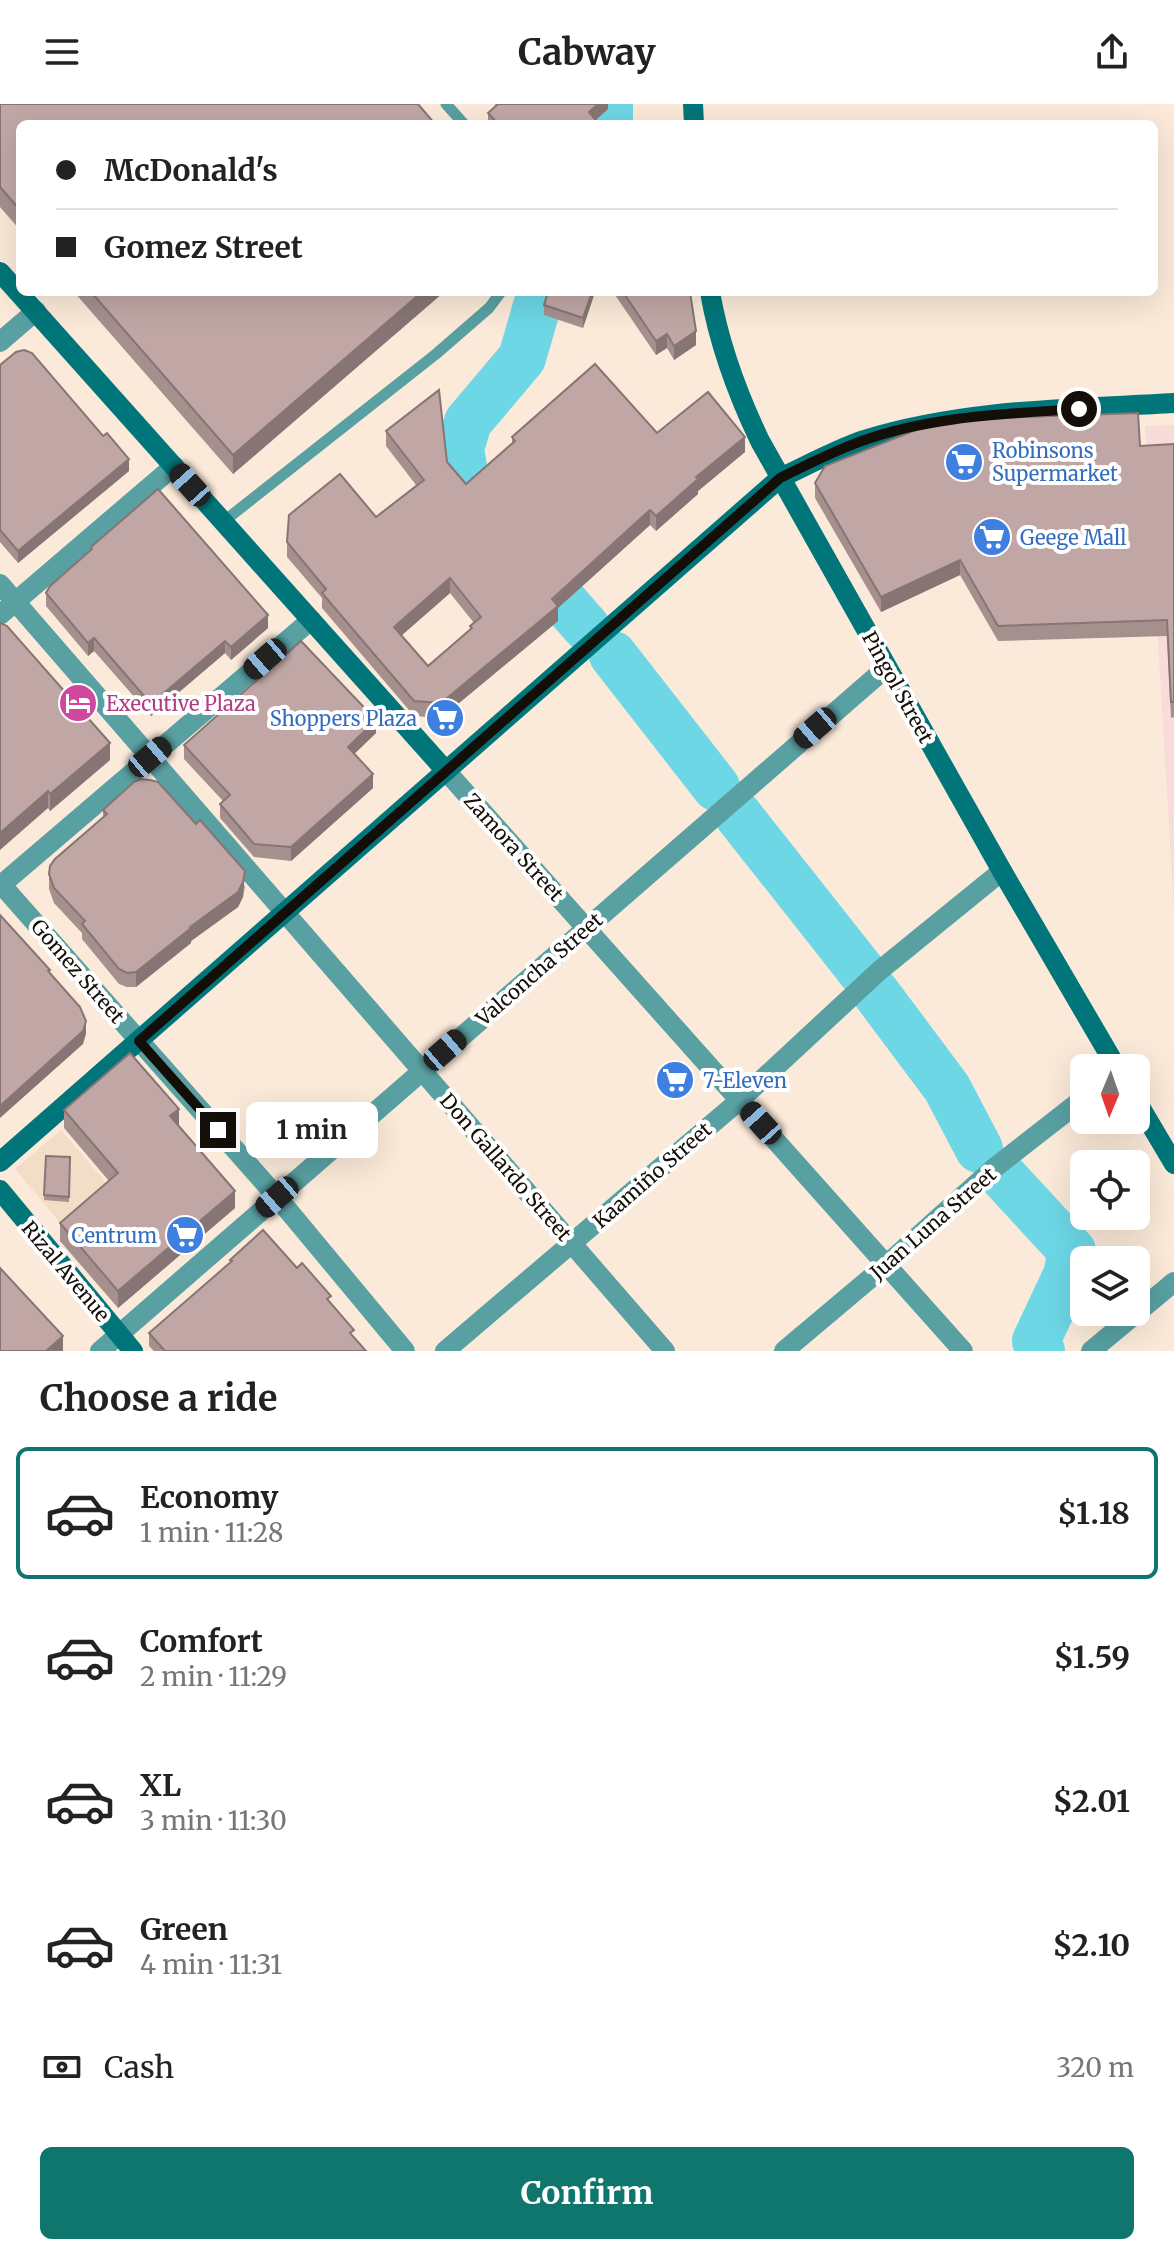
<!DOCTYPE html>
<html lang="en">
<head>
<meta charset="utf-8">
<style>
  :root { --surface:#fff; --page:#f6f6f6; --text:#222; --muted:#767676; --line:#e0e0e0; --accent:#0f766e }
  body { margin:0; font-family:Merriweather,serif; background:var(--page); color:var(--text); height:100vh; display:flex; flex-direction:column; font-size:30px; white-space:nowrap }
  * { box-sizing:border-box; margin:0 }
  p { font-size:26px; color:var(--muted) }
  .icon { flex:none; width:44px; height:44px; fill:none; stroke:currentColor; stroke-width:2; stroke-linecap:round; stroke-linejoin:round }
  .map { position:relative; height:1247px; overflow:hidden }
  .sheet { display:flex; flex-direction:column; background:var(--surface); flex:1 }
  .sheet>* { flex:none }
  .hud { position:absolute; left:16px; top:16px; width:1142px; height:176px; border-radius:12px; box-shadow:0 8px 32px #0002; display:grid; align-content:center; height:176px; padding:0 40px; background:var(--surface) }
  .needle { width:52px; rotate:182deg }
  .fabs { position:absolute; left:1070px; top:950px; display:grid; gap:16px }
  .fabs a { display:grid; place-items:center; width:80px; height:80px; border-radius:12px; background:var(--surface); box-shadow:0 8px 32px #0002; font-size:40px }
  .end { position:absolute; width:36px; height:36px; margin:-18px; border:10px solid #130e08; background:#fff; box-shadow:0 0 0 4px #fff }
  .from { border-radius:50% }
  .bubble { position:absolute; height:56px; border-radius:12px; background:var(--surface); box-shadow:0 8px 32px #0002; font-size:26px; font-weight:700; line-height:56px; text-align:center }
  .car { position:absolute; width:24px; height:48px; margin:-24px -12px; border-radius:10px; box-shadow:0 0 6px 2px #0007; background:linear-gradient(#222 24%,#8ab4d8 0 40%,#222 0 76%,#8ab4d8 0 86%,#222 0) }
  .hud b { display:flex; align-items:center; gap:28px; height:76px; font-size:30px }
  .hud b+b { border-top:2px solid var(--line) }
  .hud i { width:20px; height:20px; background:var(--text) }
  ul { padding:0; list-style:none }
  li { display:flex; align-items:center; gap:24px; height:132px; margin:0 16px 12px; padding:0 24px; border:4px solid transparent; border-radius:12px }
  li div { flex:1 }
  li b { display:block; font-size:30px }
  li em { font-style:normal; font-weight:700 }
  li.current { border-color:var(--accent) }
  li>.icon { width:72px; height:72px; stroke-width:1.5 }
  h2 { padding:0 40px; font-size:36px; line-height:96px }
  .pay { display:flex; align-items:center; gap:20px; height:88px; padding:0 40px; font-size:30px }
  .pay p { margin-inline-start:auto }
  .cta { display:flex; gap:16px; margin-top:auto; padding:16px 40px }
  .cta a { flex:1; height:92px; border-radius:12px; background:var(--accent); color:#fff; font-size:32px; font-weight:700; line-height:92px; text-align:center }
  header { display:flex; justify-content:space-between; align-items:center; height:104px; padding:0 40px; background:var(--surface); font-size:36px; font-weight:700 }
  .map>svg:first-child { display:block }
</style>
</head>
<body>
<header><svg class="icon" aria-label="menu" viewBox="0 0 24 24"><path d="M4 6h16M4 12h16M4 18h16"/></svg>Cabway<svg class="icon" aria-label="share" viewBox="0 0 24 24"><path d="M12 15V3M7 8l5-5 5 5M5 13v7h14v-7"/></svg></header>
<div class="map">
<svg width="1174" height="1247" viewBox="0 0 1174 1247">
  <rect width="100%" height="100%" fill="#fbead9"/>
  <path fill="#f3ddc6" d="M61,1026l48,56 -46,40 -48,-57z"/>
  <path fill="#f7dcd9" d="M1174,321v483l-29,-482z"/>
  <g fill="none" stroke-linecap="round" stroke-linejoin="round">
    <g stroke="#6dd7e6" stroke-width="48">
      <path d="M609,0v20"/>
      <path d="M541,188l-19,66 -54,64 -8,27 7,42 119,136"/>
      <path d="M613,551l103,132"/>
      <path d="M738,711l124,157"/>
      <path d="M876,889l71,95 32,61"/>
      <path d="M1001,1070l71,77 -5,24 -31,66 5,10"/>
    </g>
    <g stroke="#58a0a2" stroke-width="11">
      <path d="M446,0l18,20"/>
      <path d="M223,418l213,-168 53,-46 12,-16"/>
    </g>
    <g stroke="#58a0a2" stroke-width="20">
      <path d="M0,238l36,-31"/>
      <path d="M0,480l665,767"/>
      <path d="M0,511l174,-149"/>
      <path d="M446,667l517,580"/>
      <path d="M0,779l277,314 128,154"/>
      <path d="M0,782l311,-266"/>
      <path d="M100,1247l787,-684"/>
      <path d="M445,1247l295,-251 139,-129 123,-100"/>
      <path d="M784,1247l102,-86 107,-96 91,-71"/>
      <path d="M1091,1247l83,-69"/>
    </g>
    <g stroke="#00767a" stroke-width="20">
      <path d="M693,0l1,20"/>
      <path d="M0,168l446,499"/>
      <path d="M710,188c9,52 27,101 50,149l242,430 115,197"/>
      <path d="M1136,996l38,64"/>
      <path d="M0,1058l780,-684c28,-13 55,-28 84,-38 100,-31 206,-31 310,-37"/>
      <path d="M0,1086l133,161"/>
    </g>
  </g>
  <g fill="#a5908e" fill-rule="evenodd">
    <path d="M0,0l20,20v106l-20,-23z"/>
    <path d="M495,0h113v5l-12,11 3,4h-111v-11l8,-7z"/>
    <path d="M74,188h370l-211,182z"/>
    <path d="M595,188l-12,36 -39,-13v-10z"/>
    <path d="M613,188h77l6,53 -22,15 -7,-12 -11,7z"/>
    <path d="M0,261l129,106 -111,92 -18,-21z"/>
    <path d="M386,327l61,31 19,22 46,-40v-7l145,-4 88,19 -47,39v3l-42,37 -6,-6 -92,83v13l-117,97 -27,-2 -92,-108v-10l-35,-41v-15l89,-25 40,-32 -30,-39zM450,489l24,30 -4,3v4l-42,36 -27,-30z"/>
    <path d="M1174,340v273l-3,1 -4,-82 -169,5 -38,-66 -79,37 -66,-114v-15l325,-37z"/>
    <path d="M91,443l177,81 -37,32 -6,-7 -74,63 -57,-65 -6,5 -42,-50v-13l45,-42z"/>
    <path d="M0,519l110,137 -60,51 -2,-3z"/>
    <path d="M376,629l-22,21 19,34 -82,73 -37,-4 -34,-39v-14l3,-3 -39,-42v-14z"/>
    <path d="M103,706l142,76 -2,11 -5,10 -47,34v2l-55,44h-9l-8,-3 -37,-45v-6l-28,-30 -5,-14v-15l54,-57z"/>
    <path d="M64,1006l115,16 56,82 -117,100 -58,-67v-18l49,-42 -45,-53z"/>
    <path d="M46,1052l24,1 -1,45 -25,-2z"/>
    <path d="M230,1156l67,8 34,36 23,34 12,13h-212l-5,-5v-13l81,-71z"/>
  </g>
  <g fill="#867574">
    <path d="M598,0h10v5l-17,15 -2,-12z"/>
    <path d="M422,188h22l-211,182v-19z"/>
    <path d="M592,188h3l-12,36v-10z"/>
    <path d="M696,227v14l-22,15v-14z"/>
    <path d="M667,230v14l-11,7v-14z"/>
    <path d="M745,333v15l-47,39v3l-42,37v-15l40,-39z"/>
    <path d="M129,355v12l-111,92v-12z"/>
    <path d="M650,406v15l-92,83v13l-117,97v-15z"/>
    <path d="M960,456v15l-79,37v-15z"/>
    <path d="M450,474v15l-56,49v-15z"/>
    <path d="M268,511v13l-37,32v-13z"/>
    <path d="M94,534v13l-6,5v-13z"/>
    <path d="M225,537v12l-74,63v-12z"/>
    <path d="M376,616v13l-28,27v-13z"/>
    <path d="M110,639v17l-60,51v-17z"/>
    <path d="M373,670v14l-82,73v-14z"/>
    <path d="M48,687v17l-48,42v-17z"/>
    <path d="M245,767l-2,26 -5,10 -47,34v2l-55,44v-15z"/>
    <path d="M86,917v13l-3,10 -83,74v-12z"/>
    <path d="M179,1005v17l-9,-10z"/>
    <path d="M235,1087v17l-117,100v-17z"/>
    <path d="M63,1232v15h-17z"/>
  </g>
  <g fill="#c0a7a5" stroke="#867574" stroke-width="2" fill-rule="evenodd">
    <path d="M0,0h418l17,20h-415v86l-20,-23z"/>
    <path d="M498,0h100l-9,8 10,12h-101l-10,-11z"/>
    <path d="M91,188h331l-189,163z"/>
    <path d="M548,188h44l-9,26 -39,-13z"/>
    <path d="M623,188h67l6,39 -22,15 -7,-12 -11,7z"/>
    <path d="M24,246l8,3 71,83 4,-3 22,26 -111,92 -18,-21v-165l16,-13z"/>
    <path d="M595,260l62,69 51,-41 37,45 -49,40 2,2 -42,37 -6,-6 -98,89 6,7 -117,97 -27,-2 -92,-108 4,-4 -39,-47 2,-27 51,-41 36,43 48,-37 -38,-49 53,-41 8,72 19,22 49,-43 -3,-4zM450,474l31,39 -11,9 2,2 -44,38 -34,-39z"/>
    <path d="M1138,309l2,33 34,-2v258h-3l-4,-82 -169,6 -38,-66 -79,37 -66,-114 10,-17 116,-46z"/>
    <path d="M158,385l110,126 -37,32 -6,-6 -74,63 -57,-66 -6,5 -42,-50 4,-7 42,-37 -1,-2z"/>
    <path d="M0,519l7,3 103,117 -60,51 -2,-3 -48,42z"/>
    <path d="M301,537l75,79 -28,27 25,27 -82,73 -37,-3 -34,-40 10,-9 -46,-50z"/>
    <path d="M141,675l9,1 8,2 38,42 4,-4 45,51 -2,11 -5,10 -48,35 1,1 -55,44 -9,1 -8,-4 -37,-45 3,-3 -31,-33 -5,-14 1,-8 5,-7 52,-45 -4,-4 31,-28z"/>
    <path d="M0,811l50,55 -2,1 32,36 6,14 -3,10 -83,75z"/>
    <path d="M130,949l49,56 -9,7 65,75 -117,100 -58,-68 58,-50 -54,-63z"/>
    <path d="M46,1052l24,1 -1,40 -25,-2z"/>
    <path d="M263,1126l34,38 5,-5 29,33 -4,3 27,31 -4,3 16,18h-201l-16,-18 83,-72 -2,-1z"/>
    <path d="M0,1164l63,68 -17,15h-46z"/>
  </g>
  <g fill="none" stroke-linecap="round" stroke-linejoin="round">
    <path stroke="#130e08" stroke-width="10" d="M218,1026l-79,-89 641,-563c26,-13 52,-26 79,-36 70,-26 146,-28 220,-33"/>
  </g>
  <defs>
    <symbol id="supermarket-disc" viewBox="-11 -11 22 22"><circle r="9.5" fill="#3f7fe0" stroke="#fff"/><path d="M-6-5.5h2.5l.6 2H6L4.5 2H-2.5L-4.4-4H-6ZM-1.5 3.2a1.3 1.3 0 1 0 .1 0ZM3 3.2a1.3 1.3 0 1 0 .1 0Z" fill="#fff"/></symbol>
    <symbol id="hotel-disc" viewBox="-11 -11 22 22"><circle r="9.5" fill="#d1479c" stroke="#fff"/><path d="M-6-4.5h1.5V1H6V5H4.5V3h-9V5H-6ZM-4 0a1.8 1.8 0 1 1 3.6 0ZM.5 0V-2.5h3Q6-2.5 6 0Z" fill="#fff"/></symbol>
  </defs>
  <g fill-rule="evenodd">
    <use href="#supermarket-disc" x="942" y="336" width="44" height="44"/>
    <use href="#supermarket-disc" x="970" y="411" width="44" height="44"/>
    <use href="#hotel-disc" x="56" y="577" width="44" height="44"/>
    <use href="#supermarket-disc" x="423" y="592" width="44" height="44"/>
    <use href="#supermarket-disc" x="653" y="954" width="44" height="44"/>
    <use href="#supermarket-disc" x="163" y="1109" width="44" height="44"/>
  </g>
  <g text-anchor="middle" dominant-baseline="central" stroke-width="8" stroke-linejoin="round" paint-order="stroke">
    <g font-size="20" fill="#366cbe" stroke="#fff" text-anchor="start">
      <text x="992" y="346">Robinsons<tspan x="992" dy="23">Supermarket</tspan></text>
      <text x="1020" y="433">Geege Mall</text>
      <text x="417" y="614" text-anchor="end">Shoppers Plaza</text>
      <text x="703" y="976">7-Eleven</text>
      <text x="157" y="1131" text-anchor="end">Centrum</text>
    </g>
    <g font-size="20" fill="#130e08" stroke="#fff">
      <text transform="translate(898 583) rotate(61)">Pingol Street</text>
      <text transform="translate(514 743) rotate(48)">Zamora Street</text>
      <text transform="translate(539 865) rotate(-41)">Valconcha Street</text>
      <text transform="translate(78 867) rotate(49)">Gomez Street</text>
      <text transform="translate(506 1063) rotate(49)">Don Gallardo Street</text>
      <text transform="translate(652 1071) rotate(-41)">Kaamiño Street</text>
      <text transform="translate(933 1119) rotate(-41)">Juan Luna Street</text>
      <text transform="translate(66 1167) rotate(50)">Rizal Avenue</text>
    </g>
    <g font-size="20" fill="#b23c85" stroke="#fff" text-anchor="start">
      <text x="106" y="599">Executive Plaza</text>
    </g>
  </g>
</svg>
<div class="fabs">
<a><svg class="needle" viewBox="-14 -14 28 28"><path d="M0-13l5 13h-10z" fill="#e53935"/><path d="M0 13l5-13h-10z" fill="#767676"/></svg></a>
<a><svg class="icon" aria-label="locate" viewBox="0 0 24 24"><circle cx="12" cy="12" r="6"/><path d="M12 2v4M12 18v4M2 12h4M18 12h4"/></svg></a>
<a><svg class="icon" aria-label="layers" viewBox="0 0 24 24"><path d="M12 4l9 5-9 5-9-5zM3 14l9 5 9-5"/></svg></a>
</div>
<i class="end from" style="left:1079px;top:305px"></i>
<i class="end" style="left:218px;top:1026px"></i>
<div class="bubble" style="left:246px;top:998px;width:132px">1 min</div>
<i class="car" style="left:190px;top:381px;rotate:318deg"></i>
<i class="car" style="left:265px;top:555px;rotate:229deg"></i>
<i class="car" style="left:815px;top:624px;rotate:229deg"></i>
<i class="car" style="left:150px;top:653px;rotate:50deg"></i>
<i class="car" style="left:445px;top:946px;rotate:49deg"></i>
<i class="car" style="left:761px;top:1019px;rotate:318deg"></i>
<i class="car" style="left:277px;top:1093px;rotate:229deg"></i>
<div class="hud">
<b><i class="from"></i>McDonald's</b>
<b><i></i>Gomez Street</b>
</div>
</div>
<section class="sheet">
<h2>Choose a ride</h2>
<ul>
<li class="current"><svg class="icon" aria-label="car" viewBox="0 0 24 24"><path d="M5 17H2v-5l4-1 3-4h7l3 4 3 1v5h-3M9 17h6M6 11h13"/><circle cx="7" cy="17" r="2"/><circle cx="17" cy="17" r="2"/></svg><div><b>Economy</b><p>1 min · 11:28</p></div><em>$1.18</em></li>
<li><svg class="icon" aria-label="car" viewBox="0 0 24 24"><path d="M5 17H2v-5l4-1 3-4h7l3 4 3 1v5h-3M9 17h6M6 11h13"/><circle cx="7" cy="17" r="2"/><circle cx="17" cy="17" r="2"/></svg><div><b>Comfort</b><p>2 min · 11:29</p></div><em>$1.59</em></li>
<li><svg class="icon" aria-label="car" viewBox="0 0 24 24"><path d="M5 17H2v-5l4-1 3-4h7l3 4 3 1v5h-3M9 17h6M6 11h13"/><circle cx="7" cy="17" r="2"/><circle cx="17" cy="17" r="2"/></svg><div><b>XL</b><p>3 min · 11:30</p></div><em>$2.01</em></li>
<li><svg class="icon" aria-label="car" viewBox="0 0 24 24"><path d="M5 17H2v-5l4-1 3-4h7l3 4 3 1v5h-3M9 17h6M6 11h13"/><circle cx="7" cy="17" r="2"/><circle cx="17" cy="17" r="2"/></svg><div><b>Green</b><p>4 min · 11:31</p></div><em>$2.10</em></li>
</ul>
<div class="pay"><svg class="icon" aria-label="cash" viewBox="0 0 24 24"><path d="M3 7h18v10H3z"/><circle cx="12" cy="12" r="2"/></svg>Cash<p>320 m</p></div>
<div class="cta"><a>Confirm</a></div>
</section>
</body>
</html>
